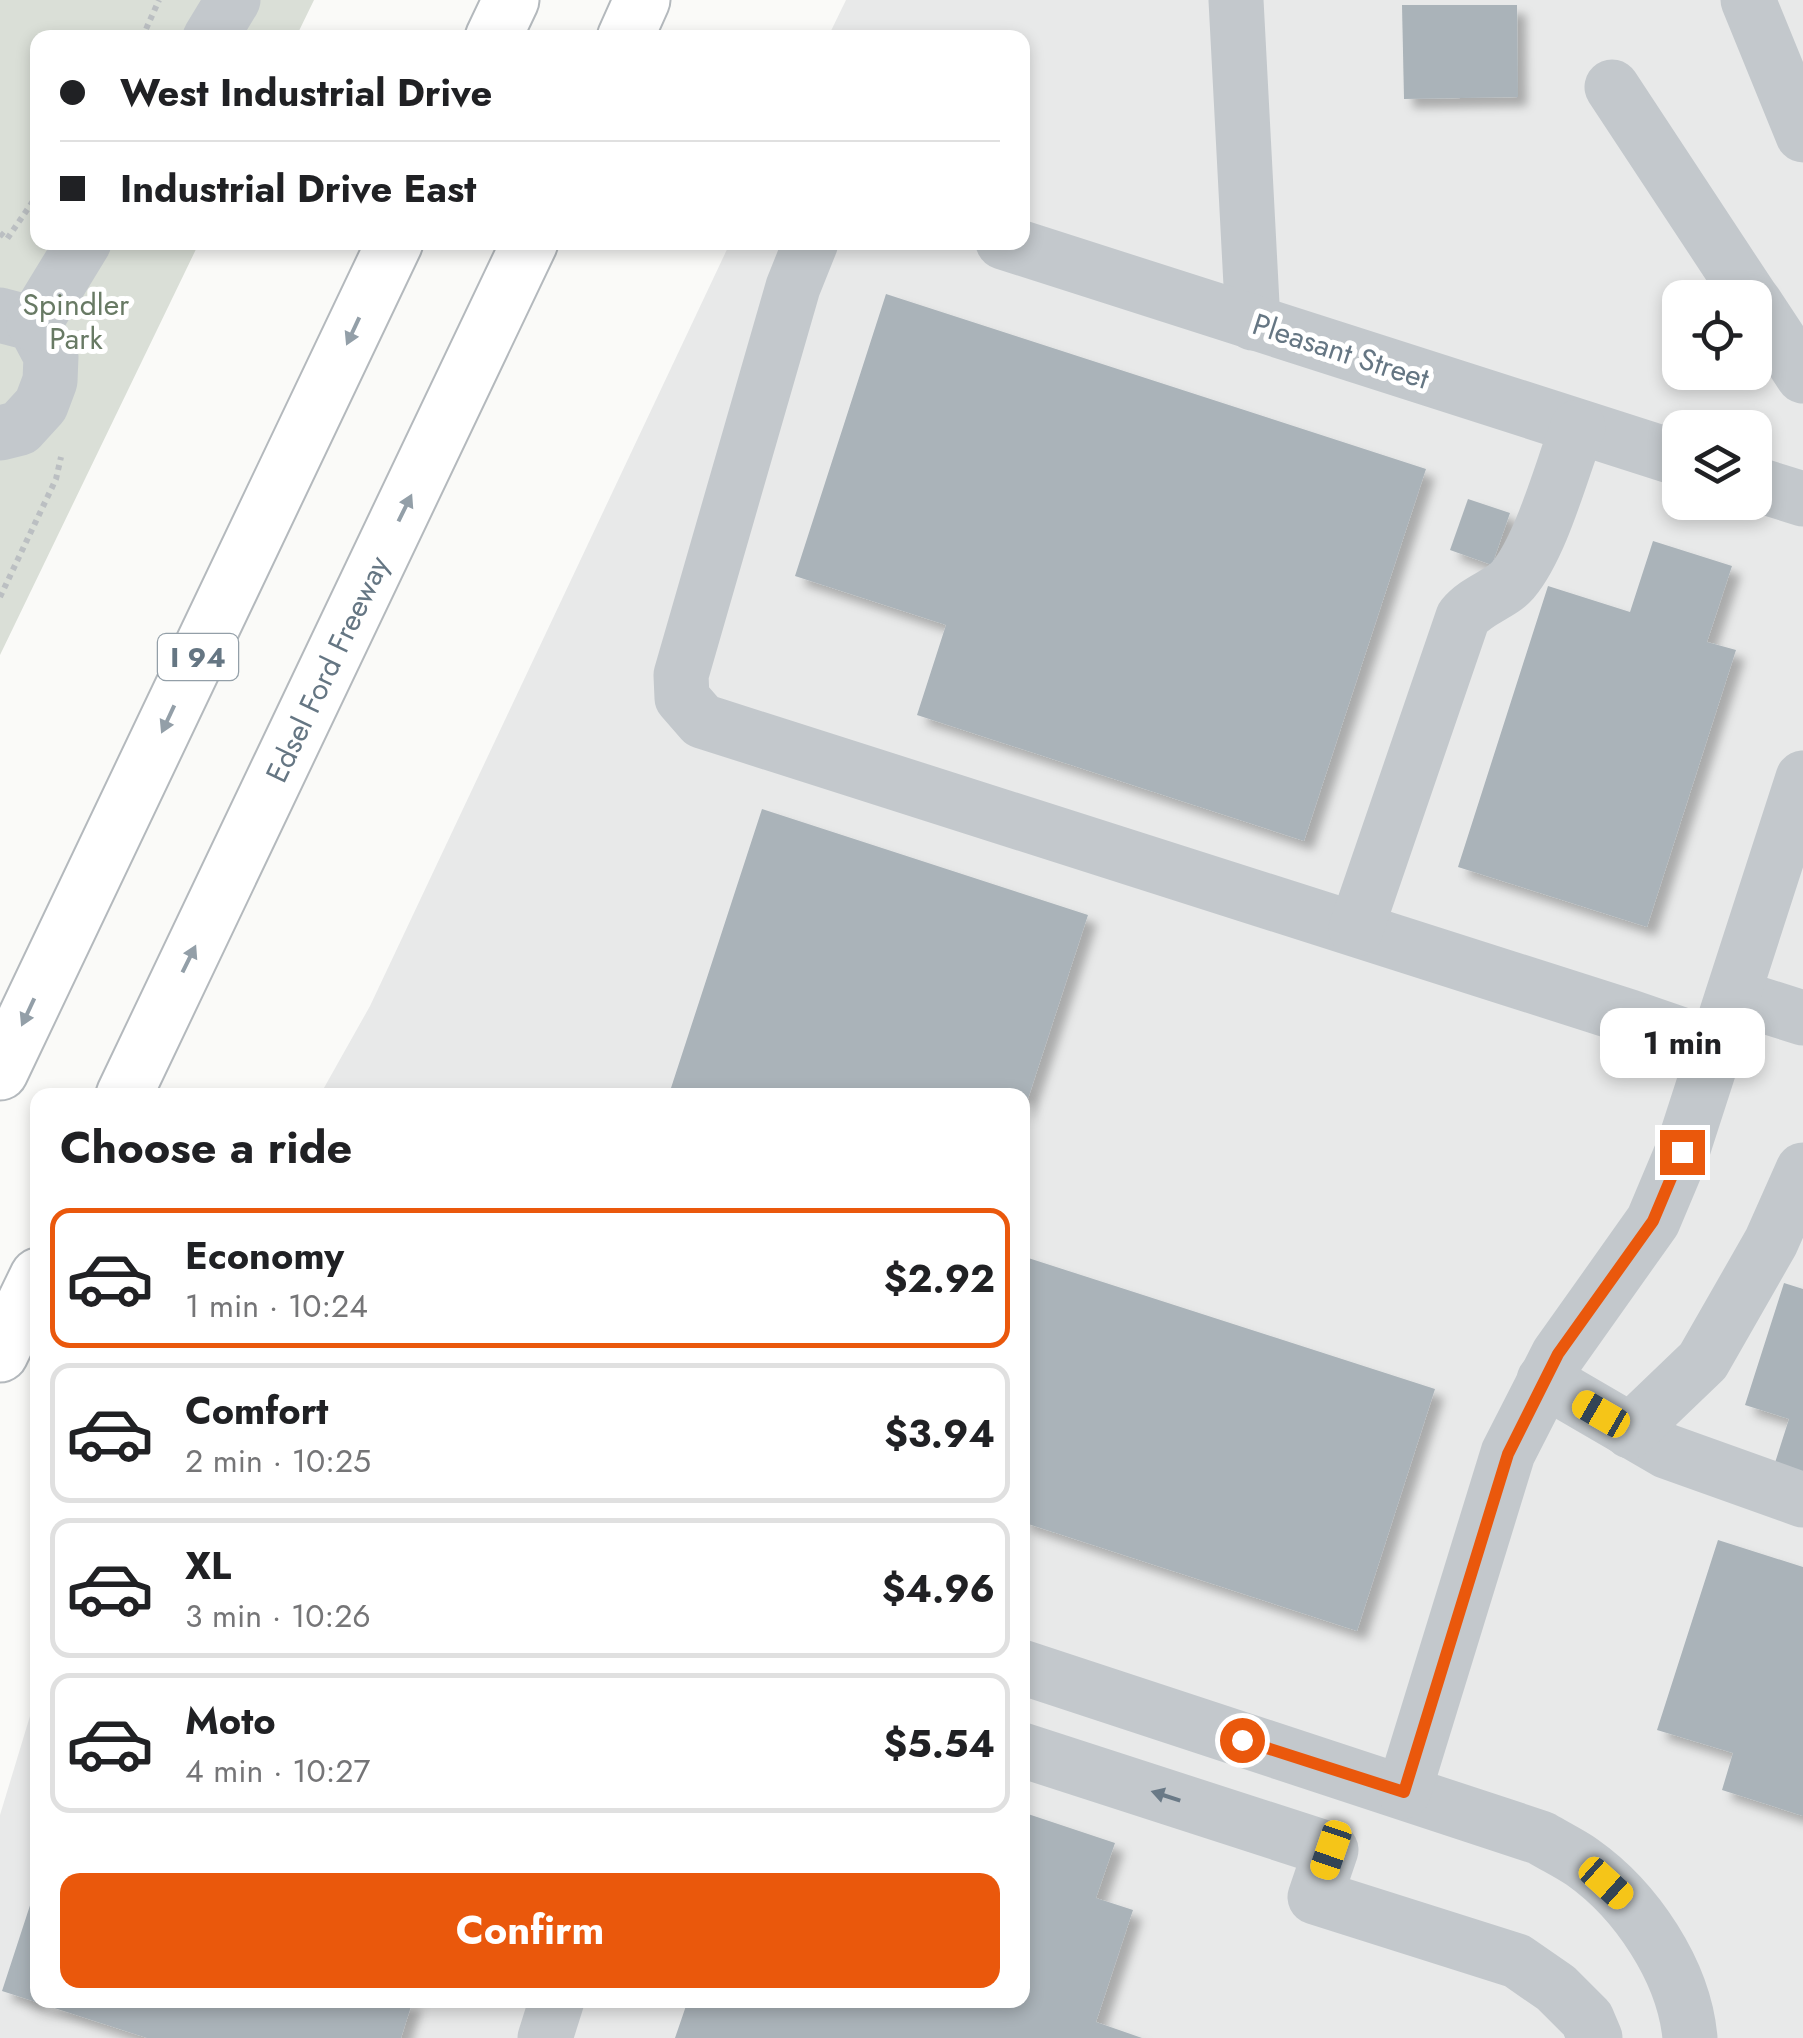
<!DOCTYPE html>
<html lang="en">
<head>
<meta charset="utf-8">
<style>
  :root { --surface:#fff; --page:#f6f6f6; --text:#202124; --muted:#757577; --line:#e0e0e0; --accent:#ea580c }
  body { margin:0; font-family:Jost,sans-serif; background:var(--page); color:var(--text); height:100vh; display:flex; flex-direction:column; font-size:38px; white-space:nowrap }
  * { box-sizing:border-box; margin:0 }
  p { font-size:32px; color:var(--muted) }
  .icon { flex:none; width:55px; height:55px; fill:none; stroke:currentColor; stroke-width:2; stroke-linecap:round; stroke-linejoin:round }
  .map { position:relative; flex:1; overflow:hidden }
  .drawer { position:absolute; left:30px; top:1088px; width:1000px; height:920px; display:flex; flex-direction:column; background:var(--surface); border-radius:20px; box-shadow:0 5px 15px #0003 }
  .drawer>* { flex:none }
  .guide { position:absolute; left:30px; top:30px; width:1000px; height:220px; border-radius:20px; box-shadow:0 5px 15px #0003; display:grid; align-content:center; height:220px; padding:0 30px; background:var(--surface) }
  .buttons { position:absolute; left:1662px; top:280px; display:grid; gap:20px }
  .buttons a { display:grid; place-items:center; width:110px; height:110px; border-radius:20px; background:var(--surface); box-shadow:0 5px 15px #0003; font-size:50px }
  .end { position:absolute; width:45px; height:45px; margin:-22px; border:12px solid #ea580c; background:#fff; box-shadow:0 0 0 5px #fff }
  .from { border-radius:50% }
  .bubble { position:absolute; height:70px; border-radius:20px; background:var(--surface); box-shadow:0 5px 15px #0003; font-size:32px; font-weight:700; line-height:70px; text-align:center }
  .car { position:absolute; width:30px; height:60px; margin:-30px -15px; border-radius:12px; box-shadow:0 0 8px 2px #0007; background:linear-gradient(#f5c518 24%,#345 0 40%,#f5c518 0 76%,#345 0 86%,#f5c518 0) }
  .guide b { display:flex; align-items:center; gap:35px; height:95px; font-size:38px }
  .guide b+b { border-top:2px solid var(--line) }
  .guide i { width:25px; height:25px; background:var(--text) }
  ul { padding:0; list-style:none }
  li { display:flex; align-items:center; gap:30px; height:140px; margin:0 20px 15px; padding:0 10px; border:5px solid var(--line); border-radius:20px }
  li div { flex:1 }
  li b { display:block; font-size:38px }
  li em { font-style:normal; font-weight:700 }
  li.active { border-color:var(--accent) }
  li>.icon { width:90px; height:90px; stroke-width:1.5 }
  h2 { padding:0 30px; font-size:45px; line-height:120px }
  .cta { display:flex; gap:20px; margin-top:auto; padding:20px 30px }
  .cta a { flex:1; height:115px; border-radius:20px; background:var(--accent); color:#fff; font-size:40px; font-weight:700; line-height:115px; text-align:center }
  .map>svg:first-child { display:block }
</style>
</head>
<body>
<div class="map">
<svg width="1803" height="2038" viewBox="0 0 1803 2038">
  <defs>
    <filter id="shadow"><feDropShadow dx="9" dy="9" stdDeviation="5" flood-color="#0004"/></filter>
  </defs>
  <rect width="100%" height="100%" fill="#fafaf8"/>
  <path fill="#e8e9e9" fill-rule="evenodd" d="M846,0h957v2038h-1803v-223l37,-122 1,307h984v-905h-702l50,-89 360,-763 292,-1v-204l-194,-1zM1680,298h75v74h-75zM1680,428h75v74h-75z"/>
  <path fill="#dadfd7" d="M0,0h314l-18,37 -258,1v204l161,1 -199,412z"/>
  <g fill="#aab3b9" filter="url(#shadow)">
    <path d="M1402,5h115l1,92 -114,2z"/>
    <path d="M886,294l540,175 -122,372 -387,-126 29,-90 -151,-49z"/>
    <path d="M1468,499l42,14 -18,52 -42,-15z"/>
    <path d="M1653,541l79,25 -25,76 29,8 -89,277 -189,-60 90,-281 82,26z"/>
    <path d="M762,809l326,106 -65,199 -1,-19h-331l-20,-7z"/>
    <path d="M1022,1256l413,133 -78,242 -335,-109z"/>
    <path d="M1784,1283l19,6v190l-30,-10 16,-50 -44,-14z"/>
    <path d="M1718,1540l85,27v249l-81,-26 11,-37 -76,-23z"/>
    <path d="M1022,1812l93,31 -19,55 37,12 -37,112 46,16h-467l13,-38h334z"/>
    <path d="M37,1884l1,116h375l-12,38h-254l-145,-47z"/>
  </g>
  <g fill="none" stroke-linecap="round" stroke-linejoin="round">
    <defs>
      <g id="highway">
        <path d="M493,38l18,-38"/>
        <path d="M625,38l17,-38"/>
        <path d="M0,1072l395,-830"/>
        <path id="s1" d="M124,1095l406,-853"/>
        <path d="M0,1354l38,-78"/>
      </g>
    </defs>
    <use href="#highway" stroke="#b4b9bd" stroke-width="59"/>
    <g stroke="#bbbfc2" stroke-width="6" stroke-dasharray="5 5" stroke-linecap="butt">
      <path d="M142,38l17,-38"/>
      <path d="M0,233l7,6 31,-45"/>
      <path d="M0,597l56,-118 5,-22"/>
    </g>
    <g stroke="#c3c8cc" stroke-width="55">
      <path d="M1236,0l17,323"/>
      <path d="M1748,0l55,135"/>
      <path d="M210,38l23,-38"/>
      <path d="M1612,87l139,211"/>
      <path d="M811,242l-18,45 -112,388 1,23 20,23 928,296 87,30"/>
      <path d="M1003,242l677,217"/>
      <path d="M1755,303l48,73"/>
      <path d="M0,315l34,9 17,32 -1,25 -9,24 -21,23 -20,5"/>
      <path d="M34,324l50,-82"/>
      <path d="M1755,484l48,15"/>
      <path d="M1356,929l107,-312c15,-18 37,-22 50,-37 29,-35 48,-109 65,-153"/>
      <path d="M1733,996l70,22"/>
      <path d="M1544,1380l122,71 137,49"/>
      <path d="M1630,1431l73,-70 68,-119 32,-72"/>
      <path d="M1022,1667l519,171c13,8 28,15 41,24 54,38 102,109 108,176"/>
      <path d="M1022,1750l309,100 -16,47 202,64 39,27 31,31 8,19"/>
      <path d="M1404,1791l104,-338 50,-98 95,-134 29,-69 121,-374"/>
      <path d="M545,2038l12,-38"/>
    </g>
    <use href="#highway" stroke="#fff" stroke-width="55"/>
  </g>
  <defs><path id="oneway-solid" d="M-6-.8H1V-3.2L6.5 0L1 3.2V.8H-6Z" transform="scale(2.5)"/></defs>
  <g fill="#939fa8">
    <use href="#oneway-solid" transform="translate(353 331) rotate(115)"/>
    <use href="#oneway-solid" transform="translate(405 508) rotate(-64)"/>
    <use href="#oneway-solid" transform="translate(168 719) rotate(115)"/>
    <use href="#oneway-solid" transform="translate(189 959) rotate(-64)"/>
    <use href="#oneway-solid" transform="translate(28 1012) rotate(115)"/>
  </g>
  <use fill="#6a7a87" href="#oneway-solid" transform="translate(1166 1796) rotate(-162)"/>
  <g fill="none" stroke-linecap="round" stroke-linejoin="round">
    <path stroke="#ea580c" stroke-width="12" d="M1242,1740l162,52 104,-338 50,-100 95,-133 29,-69"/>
  </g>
  <g text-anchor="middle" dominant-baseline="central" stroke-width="10" stroke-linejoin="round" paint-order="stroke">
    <rect fill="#fff" stroke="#939fa8" stroke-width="2.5" x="158" y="634" width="80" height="46" rx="8"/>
    <g font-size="28" font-weight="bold" fill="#657683">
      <text x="198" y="657">I 94</text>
    </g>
    <g font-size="30" fill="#687a64" stroke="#fff">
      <text x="76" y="304">Spindler<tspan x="76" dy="34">Park</tspan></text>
    </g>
    <g font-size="30" fill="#657683" stroke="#fff">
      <text transform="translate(1341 351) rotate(18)">Pleasant Street</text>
      <text stroke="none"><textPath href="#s1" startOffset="472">Edsel Ford Freeway</textPath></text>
    </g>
  </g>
</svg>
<div class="buttons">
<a><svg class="icon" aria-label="locate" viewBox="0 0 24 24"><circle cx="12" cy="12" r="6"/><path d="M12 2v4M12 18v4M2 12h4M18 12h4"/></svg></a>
<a><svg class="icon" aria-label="layers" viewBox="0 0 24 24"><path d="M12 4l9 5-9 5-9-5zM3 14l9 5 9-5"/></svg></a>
</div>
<i class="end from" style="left:1242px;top:1740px"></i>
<i class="end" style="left:1682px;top:1152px"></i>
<div class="bubble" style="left:1600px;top:1008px;width:165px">1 min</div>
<i class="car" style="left:1601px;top:1414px;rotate:300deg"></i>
<i class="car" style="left:1331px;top:1850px;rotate:199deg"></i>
<i class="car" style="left:1606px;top:1883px;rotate:132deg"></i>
<div class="guide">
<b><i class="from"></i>West Industrial Drive</b>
<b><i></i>Industrial Drive East</b>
</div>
<section class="drawer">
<h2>Choose a ride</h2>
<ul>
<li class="active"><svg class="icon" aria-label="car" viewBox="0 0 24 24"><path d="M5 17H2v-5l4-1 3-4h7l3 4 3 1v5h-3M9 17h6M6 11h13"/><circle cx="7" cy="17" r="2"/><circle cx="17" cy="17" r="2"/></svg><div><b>Economy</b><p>1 min · 10:24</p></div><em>$2.92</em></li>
<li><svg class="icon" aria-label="car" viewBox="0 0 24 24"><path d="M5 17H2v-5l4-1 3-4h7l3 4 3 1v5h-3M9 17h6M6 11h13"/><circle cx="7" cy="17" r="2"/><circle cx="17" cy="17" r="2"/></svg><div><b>Comfort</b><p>2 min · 10:25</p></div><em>$3.94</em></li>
<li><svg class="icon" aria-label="car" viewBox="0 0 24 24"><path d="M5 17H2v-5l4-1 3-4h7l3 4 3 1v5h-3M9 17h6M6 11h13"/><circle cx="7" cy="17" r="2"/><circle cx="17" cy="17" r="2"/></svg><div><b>XL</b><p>3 min · 10:26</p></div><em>$4.96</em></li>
<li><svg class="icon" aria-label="car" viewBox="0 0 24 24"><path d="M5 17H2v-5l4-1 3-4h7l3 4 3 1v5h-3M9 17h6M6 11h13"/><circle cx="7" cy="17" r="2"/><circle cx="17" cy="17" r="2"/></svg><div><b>Moto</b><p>4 min · 10:27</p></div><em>$5.54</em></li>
</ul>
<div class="cta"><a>Confirm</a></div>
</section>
</div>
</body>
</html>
